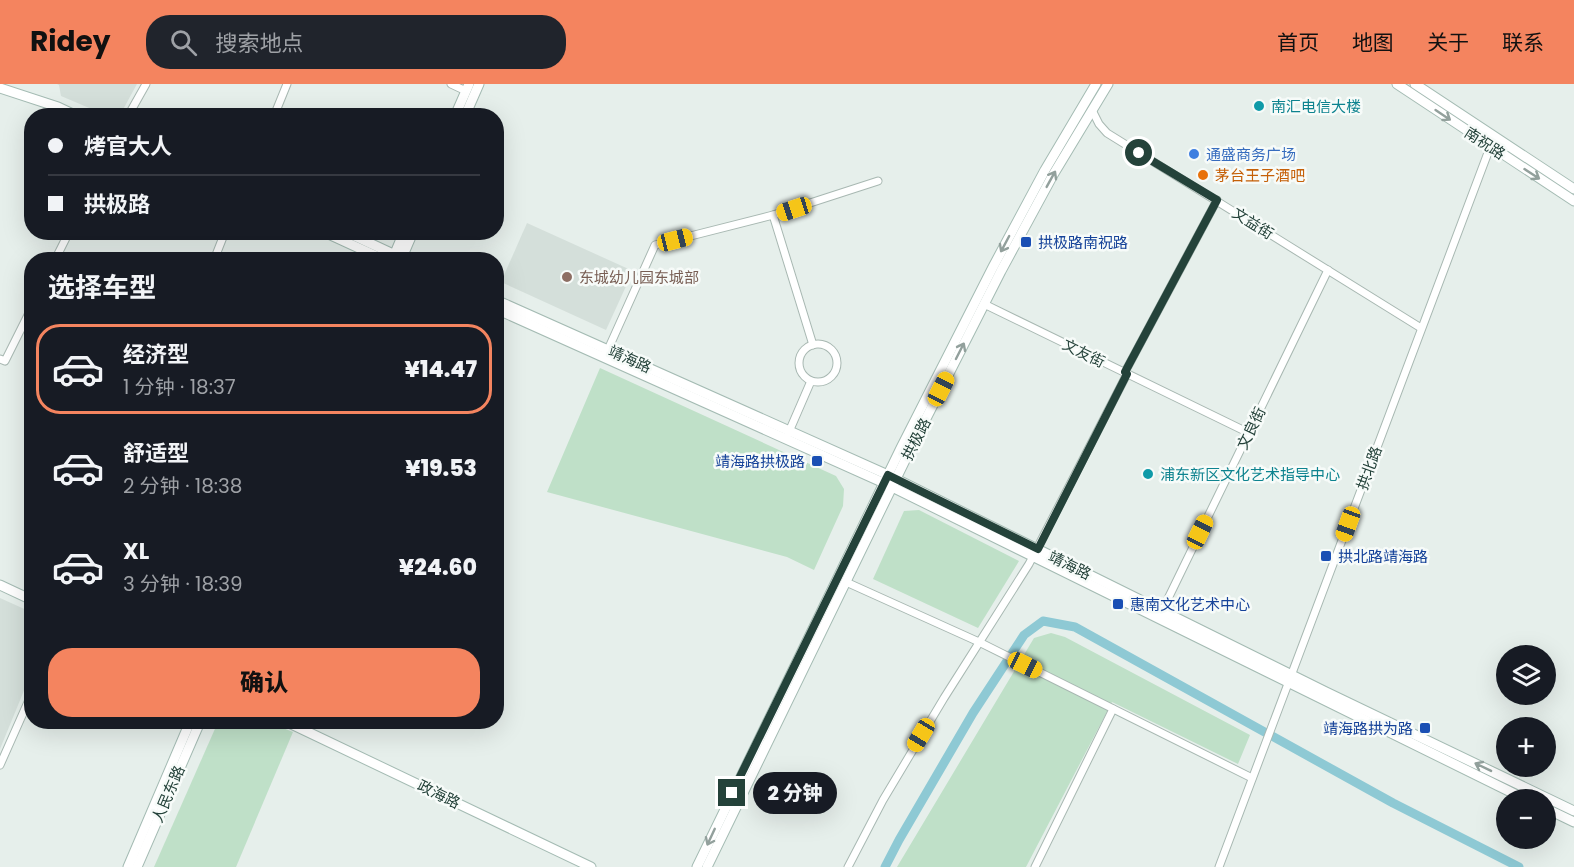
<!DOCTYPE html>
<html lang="zh">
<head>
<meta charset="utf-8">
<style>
  :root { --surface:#171b24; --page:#20242c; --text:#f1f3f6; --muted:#9ea1a6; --line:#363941; --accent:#f4845f }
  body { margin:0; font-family:Poppins,"Noto Sans SC",sans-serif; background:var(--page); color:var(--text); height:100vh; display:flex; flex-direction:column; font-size:22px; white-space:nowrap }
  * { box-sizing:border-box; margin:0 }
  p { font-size:20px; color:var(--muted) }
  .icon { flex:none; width:33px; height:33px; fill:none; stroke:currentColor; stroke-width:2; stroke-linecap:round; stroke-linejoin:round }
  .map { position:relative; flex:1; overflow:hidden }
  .drawer { position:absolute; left:24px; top:168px; width:480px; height:477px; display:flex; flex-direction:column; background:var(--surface); border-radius:24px; box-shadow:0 6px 24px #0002 }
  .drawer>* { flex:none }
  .hud { position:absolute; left:24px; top:24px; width:480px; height:132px; border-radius:24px; box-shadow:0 6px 24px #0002; display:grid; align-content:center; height:132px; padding:0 24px; background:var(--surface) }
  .controls { position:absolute; left:1496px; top:561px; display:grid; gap:12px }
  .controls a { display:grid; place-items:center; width:60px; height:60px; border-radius:50%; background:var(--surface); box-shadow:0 6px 24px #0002; font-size:30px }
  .end { position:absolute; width:27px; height:27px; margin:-14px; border:8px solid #24423a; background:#fff; box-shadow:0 0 0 3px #fff }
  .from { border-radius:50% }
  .bubble { position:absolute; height:42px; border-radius:21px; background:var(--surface); box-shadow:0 6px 24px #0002; font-size:20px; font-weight:800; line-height:42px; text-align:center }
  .car { position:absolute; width:18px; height:36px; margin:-18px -9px; border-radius:8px; box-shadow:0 0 4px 2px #0007; background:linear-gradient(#f5c518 24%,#345 0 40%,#f5c518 0 76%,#345 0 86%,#f5c518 0) }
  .hud b { display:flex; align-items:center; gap:21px; height:57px; font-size:22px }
  .hud b+b { border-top:2px solid var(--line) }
  .hud i { width:15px; height:15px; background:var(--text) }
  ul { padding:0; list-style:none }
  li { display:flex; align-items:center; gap:18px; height:90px; margin:0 12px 9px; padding:0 12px; border:3px solid transparent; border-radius:24px }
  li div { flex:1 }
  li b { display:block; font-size:22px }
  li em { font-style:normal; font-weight:800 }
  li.on { border-color:var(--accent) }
  li>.icon { width:54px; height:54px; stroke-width:1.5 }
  h2 { padding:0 24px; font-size:27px; line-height:72px }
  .primary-button { display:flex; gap:12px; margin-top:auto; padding:12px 24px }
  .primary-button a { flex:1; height:69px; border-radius:24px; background:var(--accent); color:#111; font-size:24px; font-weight:800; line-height:69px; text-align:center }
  header { display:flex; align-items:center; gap:36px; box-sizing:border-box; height:84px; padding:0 30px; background:var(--accent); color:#111 }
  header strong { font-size:28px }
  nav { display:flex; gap:33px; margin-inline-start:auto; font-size:21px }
  .search { width:420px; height:54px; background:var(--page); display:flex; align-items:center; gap:15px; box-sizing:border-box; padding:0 21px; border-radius:24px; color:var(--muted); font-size:22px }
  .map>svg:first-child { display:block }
</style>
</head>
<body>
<header>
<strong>Ridey</strong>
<div class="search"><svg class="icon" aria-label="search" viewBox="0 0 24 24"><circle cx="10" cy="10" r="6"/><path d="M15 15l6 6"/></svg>搜索地点</div>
<nav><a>首页</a><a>地图</a><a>关于</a><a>联系</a></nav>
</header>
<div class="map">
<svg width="1574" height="783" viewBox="0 0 1574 783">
  <rect width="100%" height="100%" fill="#e6efeb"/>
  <g fill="#d4dfda">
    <path d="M57,0h80l-17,31 -12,1 -47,-20 -2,-11z"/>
    <path d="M527,139l106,48 -27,59 -105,-48z"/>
    <path d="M0,514l31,14 1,59 -32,78z"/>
  </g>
  <g fill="#bfe0c8">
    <path d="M600,284l236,108 8,13 -1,17 -29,64 -27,-13 -240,-65z"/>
    <path d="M919,426l100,51 -41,67 -105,-49 31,-68z"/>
    <path d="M1051,549l14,4 185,98 -12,29 -126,-62 -86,165h-129l137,-229z"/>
    <path d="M218,638h50l25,10 -57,135h-82z"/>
  </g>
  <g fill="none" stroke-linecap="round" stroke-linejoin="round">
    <path stroke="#8ec9d4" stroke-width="9" d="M885,783l14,-27 74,-127 51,-78 19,-14 32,6 318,176 126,64"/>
    <defs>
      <g id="street">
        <path d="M451,0l15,7"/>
        <path d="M1092,26l7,14 8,9 314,195"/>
        <path d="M128,32l18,-32"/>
        <path d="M274,32l13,-32"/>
        <path d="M773,131l40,130"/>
        <path d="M55,176l14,-28"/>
        <path d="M214,176l11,-28"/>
        <path d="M984,220l265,129"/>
        <circle cx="818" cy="279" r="19"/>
        <path d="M606,270l49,-109 118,-30 105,-34"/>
        <path d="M0,275l5,2 27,-54"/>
        <path d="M1125,288l92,-172"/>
        <path d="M788,350l23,-53"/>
        <path d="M846,498l133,60 273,136"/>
        <path d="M1161,529l167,-343"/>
        <path d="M0,681l32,-72"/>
        <path d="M848,783l35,-67 61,-102 85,-134 98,-190"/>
        <path d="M1035,783l78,-158"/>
        <path d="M1219,783l273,-725"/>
      </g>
      <g id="secondary">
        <path d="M1397,0l177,117"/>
        <path d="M1415,0l159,105"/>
        <path d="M0,4l58,19 19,9"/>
        <path d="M455,32l14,-32"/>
        <path d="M465,32l14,-32"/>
        <path d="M324,148l61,28"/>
        <path d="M346,148l60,28"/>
        <path d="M393,174l11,-26"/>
        <path d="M401,176l12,-28"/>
        <path d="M496,216l392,175 438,217 248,119"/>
        <path d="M496,225l388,174 643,317"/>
        <path d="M0,501l32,15"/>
        <path d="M287,638l304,145"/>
        <path d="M1545,724l29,14"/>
        <path d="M128,783l62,-145"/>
        <path d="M137,783l63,-145"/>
        <path d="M697,783l204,-419 92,-181 52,-97 51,-86"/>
        <path d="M707,783l202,-415 92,-181 52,-96 55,-91"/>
      </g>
    </defs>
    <use href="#street" stroke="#a8b8b2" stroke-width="9"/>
    <use href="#secondary" stroke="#a4bbb3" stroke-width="11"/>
    <use href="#street" stroke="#fff" stroke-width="7"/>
    <use href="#secondary" stroke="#fff" stroke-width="9"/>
  </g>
  <defs><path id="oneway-shaft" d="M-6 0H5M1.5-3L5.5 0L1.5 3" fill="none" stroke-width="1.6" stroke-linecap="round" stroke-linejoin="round" transform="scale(1.5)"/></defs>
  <g stroke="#92a09c">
    <use href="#oneway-shaft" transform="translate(1443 31) rotate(34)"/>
    <use href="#oneway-shaft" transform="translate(1532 90) rotate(33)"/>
    <use href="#oneway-shaft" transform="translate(1051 95) rotate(-61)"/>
    <use href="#oneway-shaft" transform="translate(1005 160) rotate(118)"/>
    <use href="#oneway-shaft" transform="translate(960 267) rotate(-63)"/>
    <use href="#oneway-shaft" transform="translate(1483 683) rotate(-154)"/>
    <use href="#oneway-shaft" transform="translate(711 753) rotate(115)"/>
  </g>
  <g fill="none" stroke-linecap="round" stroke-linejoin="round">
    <path stroke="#24423a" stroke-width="8" d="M732,709l156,-318 150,74 89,-175 -2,-2 92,-172 -78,-47"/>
  </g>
  <g fill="#0f9aa8" stroke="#f7fbf9" stroke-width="2">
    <circle cx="1259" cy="22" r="6"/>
    <circle cx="1148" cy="390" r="6"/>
  </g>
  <circle fill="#3f7fe0" stroke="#f7fbf9" stroke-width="2" cx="1194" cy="70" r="6"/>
  <circle fill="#e8710a" stroke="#f7fbf9" stroke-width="2" cx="1203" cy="91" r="6"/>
  <g fill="#1a4fb4" stroke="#f7fbf9" stroke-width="2">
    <rect x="1020" y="152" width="12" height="12" rx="3"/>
    <rect x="811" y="371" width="12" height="12" rx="3"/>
    <rect x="1320" y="466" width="12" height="12" rx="3"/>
    <rect x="1112" y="514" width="12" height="12" rx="3"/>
    <rect x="1419" y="638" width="12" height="12" rx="3"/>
  </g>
  <circle fill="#8d6e63" stroke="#f7fbf9" stroke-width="2" cx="567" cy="193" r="6"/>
  <g text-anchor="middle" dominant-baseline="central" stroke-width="5" stroke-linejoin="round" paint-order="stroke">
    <g font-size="15" fill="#0d838f" stroke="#f7fbf9" text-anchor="start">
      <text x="1271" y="22">南汇电信大楼</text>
      <text x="1160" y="390">浦东新区文化艺术指导中心</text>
    </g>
    <g font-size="15" fill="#24423a" stroke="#f7fbf9">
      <text transform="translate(1485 59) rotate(33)">南祝路</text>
      <text transform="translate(1253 139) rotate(32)">文益街</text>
      <text transform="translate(1084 269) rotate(26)">文友街</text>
      <text transform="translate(630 275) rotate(24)">靖海路</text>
      <text transform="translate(1251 344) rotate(-64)">文良街</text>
      <text transform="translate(916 355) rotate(-63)">拱极路</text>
      <text transform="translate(1369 384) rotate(-70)">拱北路</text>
      <text transform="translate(1070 481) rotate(26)">靖海路</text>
      <text transform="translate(168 710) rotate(-67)">人民东路</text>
      <text transform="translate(439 710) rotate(26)">政海路</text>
    </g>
    <g font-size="15" fill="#366cbe" stroke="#f7fbf9" text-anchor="start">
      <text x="1206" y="70">通盛商务广场</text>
    </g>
    <g font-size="15" fill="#c56008" stroke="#f7fbf9" text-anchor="start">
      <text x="1215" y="91">茅台王子酒吧</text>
    </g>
    <g font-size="15" fill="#164399" stroke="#f7fbf9" text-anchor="start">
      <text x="1038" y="158">拱极路南祝路</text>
      <text x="805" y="377" text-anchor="end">靖海路拱极路</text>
      <text x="1338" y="472">拱北路靖海路</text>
      <text x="1130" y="520">惠南文化艺术中心</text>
      <text x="1413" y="644" text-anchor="end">靖海路拱为路</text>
    </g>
    <g font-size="15" fill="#785e54" stroke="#f7fbf9" text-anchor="start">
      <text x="579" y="193">东城幼儿园东城部</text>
    </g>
  </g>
</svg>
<div class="controls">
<a><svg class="icon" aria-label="layers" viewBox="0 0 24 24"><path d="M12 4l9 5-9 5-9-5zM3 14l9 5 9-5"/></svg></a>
<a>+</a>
<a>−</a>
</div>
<i class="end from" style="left:1139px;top:69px"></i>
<i class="end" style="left:732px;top:709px"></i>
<div class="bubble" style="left:753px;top:688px;width:84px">2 分钟</div>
<i class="car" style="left:794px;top:125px;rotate:252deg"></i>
<i class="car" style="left:675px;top:156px;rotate:76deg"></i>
<i class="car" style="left:941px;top:305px;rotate:27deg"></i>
<i class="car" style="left:1348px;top:440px;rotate:200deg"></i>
<i class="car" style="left:1200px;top:448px;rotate:26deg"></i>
<i class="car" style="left:1025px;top:581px;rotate:116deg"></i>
<i class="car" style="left:921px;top:651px;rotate:211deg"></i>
<div class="hud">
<b><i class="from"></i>烤官大人</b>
<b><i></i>拱极路</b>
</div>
<section class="drawer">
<h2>选择车型</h2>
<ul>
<li class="on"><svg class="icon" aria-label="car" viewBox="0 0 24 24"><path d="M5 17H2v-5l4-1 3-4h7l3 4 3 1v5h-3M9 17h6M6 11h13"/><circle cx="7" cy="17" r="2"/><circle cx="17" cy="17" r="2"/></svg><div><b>经济型</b><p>1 分钟 · 18:37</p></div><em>¥14.47</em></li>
<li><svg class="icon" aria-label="car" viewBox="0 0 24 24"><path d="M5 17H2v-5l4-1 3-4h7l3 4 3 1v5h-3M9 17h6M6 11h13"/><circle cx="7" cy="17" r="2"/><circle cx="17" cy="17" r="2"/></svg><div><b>舒适型</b><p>2 分钟 · 18:38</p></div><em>¥19.53</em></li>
<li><svg class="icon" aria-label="car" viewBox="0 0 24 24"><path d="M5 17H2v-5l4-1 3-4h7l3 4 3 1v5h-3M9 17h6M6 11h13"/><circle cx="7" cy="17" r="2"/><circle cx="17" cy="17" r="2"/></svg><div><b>XL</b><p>3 分钟 · 18:39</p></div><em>¥24.60</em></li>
</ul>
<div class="primary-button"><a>确认</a></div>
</section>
</div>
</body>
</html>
